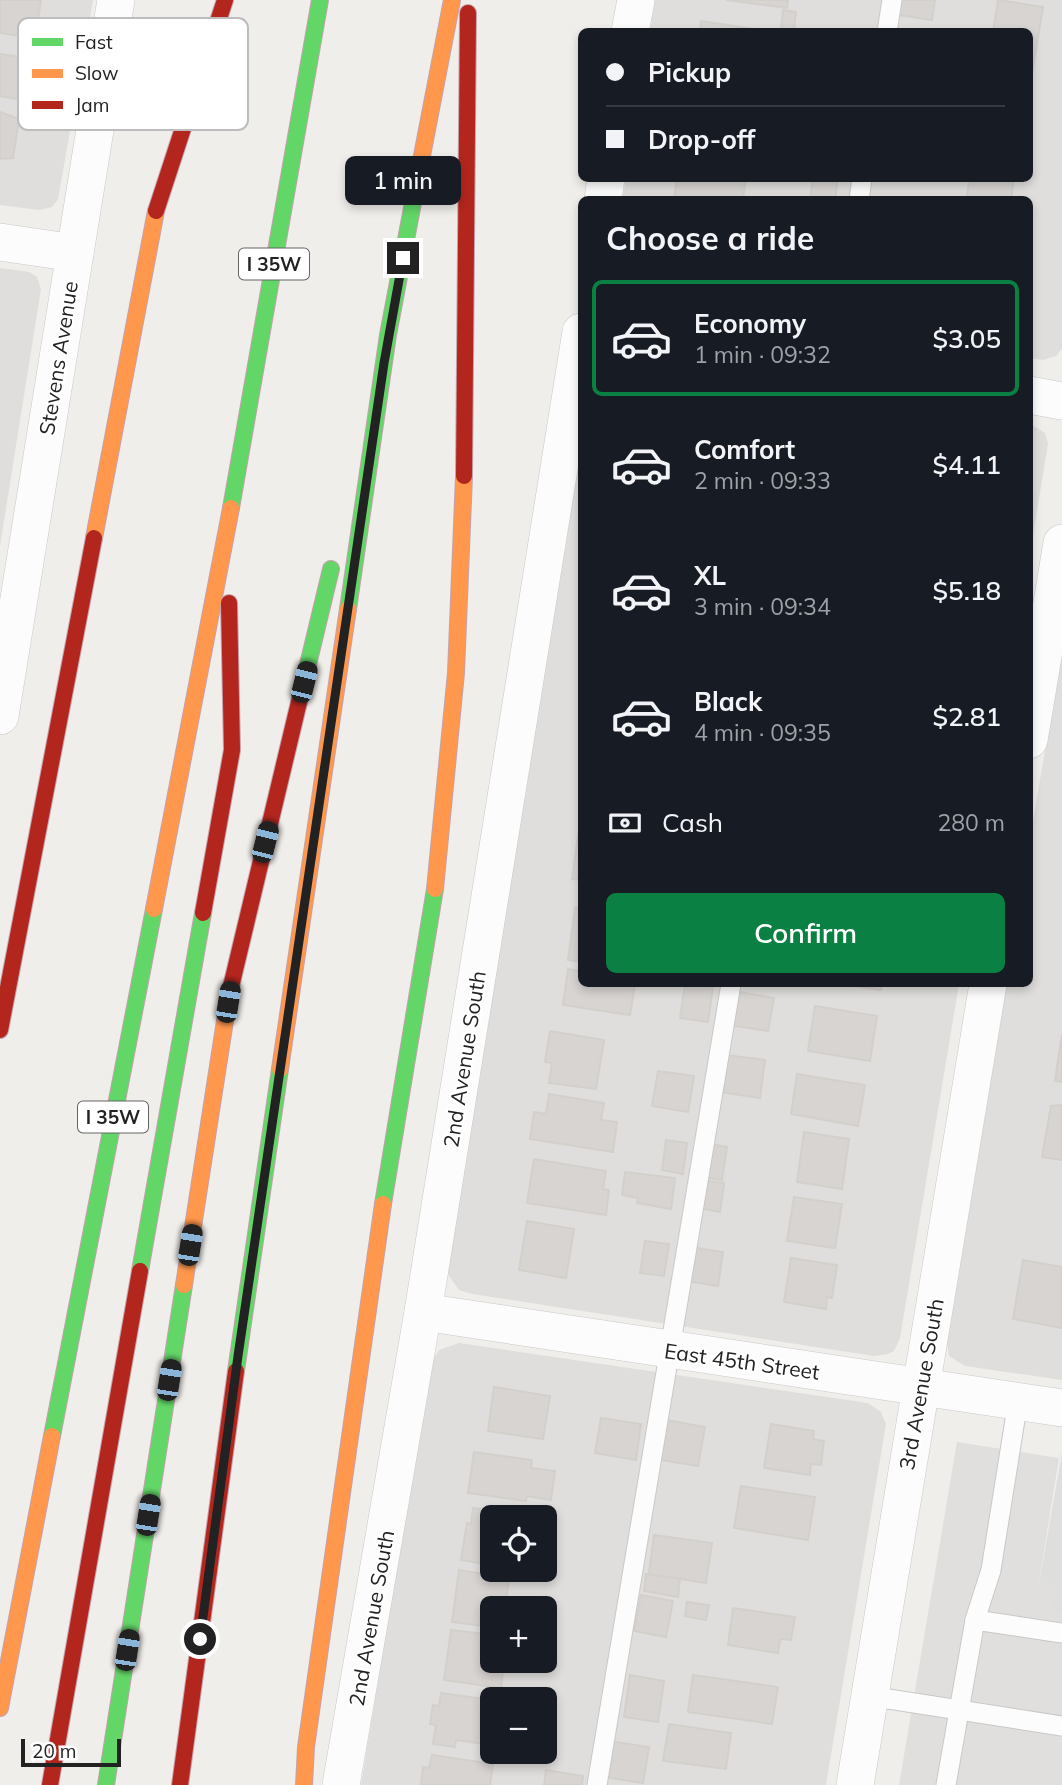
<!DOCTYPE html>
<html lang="en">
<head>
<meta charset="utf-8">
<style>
  :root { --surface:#171b24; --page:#20242c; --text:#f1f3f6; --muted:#9ea1a6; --line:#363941; --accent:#0b8043 }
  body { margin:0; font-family:Mulish,sans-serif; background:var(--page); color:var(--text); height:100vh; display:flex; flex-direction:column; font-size:26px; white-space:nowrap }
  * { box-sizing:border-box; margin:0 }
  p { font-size:23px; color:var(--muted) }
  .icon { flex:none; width:38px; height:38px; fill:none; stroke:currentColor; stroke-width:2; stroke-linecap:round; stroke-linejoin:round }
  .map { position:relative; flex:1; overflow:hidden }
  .panel { position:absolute; left:578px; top:196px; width:455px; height:791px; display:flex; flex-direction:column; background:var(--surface); border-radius:10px; box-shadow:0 4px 10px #0003 }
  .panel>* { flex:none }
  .hud { position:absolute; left:578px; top:28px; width:455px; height:154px; border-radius:10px; box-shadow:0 4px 10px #0003; display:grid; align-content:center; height:154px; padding:0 28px; background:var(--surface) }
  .fabs { position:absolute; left:480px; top:1505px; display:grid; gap:14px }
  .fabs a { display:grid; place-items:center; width:77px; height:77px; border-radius:10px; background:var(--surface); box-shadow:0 4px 10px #0003; font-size:35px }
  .scale { position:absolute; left:21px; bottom:18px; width:100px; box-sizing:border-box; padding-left:7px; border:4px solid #222; border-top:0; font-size:19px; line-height:24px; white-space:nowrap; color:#222; -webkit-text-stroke:5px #fff; paint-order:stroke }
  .end { position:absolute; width:32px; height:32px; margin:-16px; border:9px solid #222; background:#fff; box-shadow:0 0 0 4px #fff }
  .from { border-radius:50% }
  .bubble { position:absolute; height:49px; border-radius:10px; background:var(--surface); box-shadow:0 4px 10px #0003; font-size:23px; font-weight:600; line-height:49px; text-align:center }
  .car { position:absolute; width:21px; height:42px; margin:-21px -10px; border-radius:9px; box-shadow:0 0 5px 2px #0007; background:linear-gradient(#222 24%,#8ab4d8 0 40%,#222 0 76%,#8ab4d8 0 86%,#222 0) }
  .hud b { display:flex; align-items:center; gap:24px; height:66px; font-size:26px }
  .hud b+b { border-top:2px solid var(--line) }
  .hud i { width:18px; height:18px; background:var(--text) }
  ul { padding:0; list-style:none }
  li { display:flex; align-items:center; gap:21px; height:116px; margin:0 14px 10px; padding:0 14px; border:4px solid transparent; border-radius:10px }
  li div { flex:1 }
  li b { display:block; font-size:26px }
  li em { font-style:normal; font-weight:600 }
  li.selected { border-color:var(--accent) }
  li>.icon { width:63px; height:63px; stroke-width:1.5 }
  h2 { padding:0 28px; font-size:32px; line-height:84px }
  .pay { display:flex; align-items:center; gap:18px; height:77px; padding:0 28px; font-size:26px }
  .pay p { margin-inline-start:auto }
  .button { display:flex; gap:14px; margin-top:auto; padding:14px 28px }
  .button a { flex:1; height:80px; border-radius:10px; background:var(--accent); color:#fff; font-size:28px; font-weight:600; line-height:80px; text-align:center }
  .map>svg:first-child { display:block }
</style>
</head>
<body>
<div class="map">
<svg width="1062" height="1785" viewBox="0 0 1062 1785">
  <rect width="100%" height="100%" fill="#f0eeeb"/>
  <g fill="#dfdedc" fill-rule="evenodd">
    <path d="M0,0h93l-35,199 -6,8 -13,3 -39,-5z"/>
    <path d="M655,0h407v349l-6,7 -13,4 -14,-2v-158h-407l4,-21 403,-1v-146l-379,-1z"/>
    <path d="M0,268l29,4 8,5 4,12 -41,257z"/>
    <path d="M1029,423l16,10 3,11 -19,115z"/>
    <path d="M581,443v541h378l-59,354 -6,13 -6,3 -14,2 -402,-62 -13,-4 -10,-14 -2,-13z"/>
    <path d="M1062,647v733l-97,-14 -16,-10 -2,-13 59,-359h23v-138z"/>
    <path d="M459,1343l409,60 13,9 5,12 -60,361h-465l70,-423 8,-12zM492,1517h52v53h-52zM492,1608h52v53h-52zM492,1699h52v53h-52z"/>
  </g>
  <path fill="#dededc" d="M1062,1453v162l-10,-2 -13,-30z"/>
  <path fill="#e0dfde" d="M957,1442l102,16 -20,124 17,3 -4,28 10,2v170h-163z"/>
  <g fill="#d7d4d2" stroke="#d3d0cc" stroke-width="2">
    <path d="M0,0h41l-6,38 -35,-5z"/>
    <path d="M726,0h62l-1,8z"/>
    <path d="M902,0h33l-3,20 -33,-5z"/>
    <path d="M998,0l45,7 -11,67 -3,-1v-41h-36z"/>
    <path d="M783,10l13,2 -2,19 -13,-2z"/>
    <path d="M701,21l67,10v1h-68z"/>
    <path d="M0,54l30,4 -7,42 -23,-4z"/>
    <path d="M0,112l19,7 -6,39 -13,1z"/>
    <path d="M677,178h69l-3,22h-69z"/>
    <path d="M813,178h25l-3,22h-25z"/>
    <path d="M970,178h44l-3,22h-45z"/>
    <path d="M578,835l3,1v44l-9,-1z"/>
    <path d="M575,908l6,1v53l-13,-2z"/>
    <path d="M568,969l13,2v13h54l-5,31 -67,-10z"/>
    <path d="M685,984l28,3 -5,35 -28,-4z"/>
    <path d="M841,984h41l-1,6z"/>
    <path d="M734,991l40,7 -6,33 -39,-6z"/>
    <path d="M815,1006l62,10 -7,45 -62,-10z"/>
    <path d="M550,1031l54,9 -8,49 -47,-6 3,-20 -7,-1z"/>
    <path d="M1062,1034v48l-7,-1z"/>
    <path d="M726,1055l39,5 -5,38 -40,-6z"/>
    <path d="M658,1071l36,5 -6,36 -36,-6z"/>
    <path d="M797,1074l68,11 -7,41 -67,-12z"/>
    <path d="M549,1094l55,9 -3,17 16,2 -4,30 -83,-13 4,-27 12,2z"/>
    <path d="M1062,1105v55l-20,-3 9,-51z"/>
    <path d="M804,1132l45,7 -7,50 -45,-7z"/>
    <path d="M666,1140l21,3 -4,31 -21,-4z"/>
    <path d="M710,1144l17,3 -5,33 -18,-3z"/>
    <path d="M534,1159l72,12 -3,18 6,1 -3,25 -79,-12z"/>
    <path d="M625,1172l50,6 -4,31 -34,-6 1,-5 -16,-3z"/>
    <path d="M704,1180l20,3 -4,29 -21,-4z"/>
    <path d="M794,1197l48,7 -7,44 -48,-7z"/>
    <path d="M527,1221l47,8 -8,49 -47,-8z"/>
    <path d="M645,1241l24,3 -5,32 -24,-3z"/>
    <path d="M691,1247l32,5 -5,34 -32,-5z"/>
    <path d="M791,1258l46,7 -5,33 -5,-1 -1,12 -42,-7z"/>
    <path d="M1023,1260l39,7v61l-49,-9z"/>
    <path d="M494,1387l56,9 -7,43 -55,-8z"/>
    <path d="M601,1418l40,6 -5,36 -41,-7z"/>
    <path d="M662,1419l43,8 -7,39 -43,-7z"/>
    <path d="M771,1424l43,7 -1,8 11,2 -3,24 -10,-1 -1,11 -46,-7z"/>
    <path d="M474,1452l58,8 -1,8 24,3 -4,29 -24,-4 -1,5 -58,-8z"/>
    <path d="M741,1486l74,11 -7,43 -74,-12z"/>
    <path d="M473,1508l46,7 -27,2v48l-31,-5 6,-37 4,1z"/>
    <path d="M654,1535l58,8 -6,40 -57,-9z"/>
    <path d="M459,1570l50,8 -4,30h-13v19l-40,-5z"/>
    <path d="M646,1574l34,5 -2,18 -34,-6z"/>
    <path d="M641,1595l32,6 -7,36 -32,-6z"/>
    <path d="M687,1602l22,3 -3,15 -21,-4z"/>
    <path d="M733,1608l62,9 -4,23 -11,-1 -2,14 -50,-8z"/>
    <path d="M451,1630l41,5v26h12l-3,27 -57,-8z"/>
    <path d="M630,1675l34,6 -6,41 -34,-5z"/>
    <path d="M693,1675l85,12 -6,37 -84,-12z"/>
    <path d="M441,1693l51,7v45l-36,-5 -1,7 -22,-3 3,-19 -6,-1 3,-19 6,1z"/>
    <path d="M669,1724l62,9 -5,36 -63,-8z"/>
    <path d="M609,1741l40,6 -6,36 -39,-6z"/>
    <path d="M432,1755l61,9 -3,21h-69l2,-18 6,1z"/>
    <path d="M546,1770l37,6 -1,9h-38z"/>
  </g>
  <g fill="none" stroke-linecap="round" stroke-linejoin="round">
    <defs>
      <g id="lane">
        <path d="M887,32l5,-32"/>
        <path d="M859,200l3,-22"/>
        <path d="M1018,1401l-27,169 -16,50 87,13"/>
        <path d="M869,1696l193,30"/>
        <path d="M597,1785l134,-801"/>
        <path d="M946,1785l29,-165"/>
      </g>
      <g id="street">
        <path d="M630,32l6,-32"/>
        <path d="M603,200l3,-22"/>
        <path d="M0,242l75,11"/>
        <path d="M1029,395l33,6"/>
        <path d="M0,716l116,-716"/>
        <path d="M1029,740l33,-197"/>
        <path d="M423,1312l639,96"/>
        <path d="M341,1785l82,-473 158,-980"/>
        <path d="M855,1785l133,-801"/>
      </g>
      <g id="fast">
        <path d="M231,508l89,-508"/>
        <path d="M348,609l40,-274 27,-143"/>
        <path d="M305,677l26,-108"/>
        <path d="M383,1204l52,-315"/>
        <path d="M140,1271l63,-358"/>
        <path d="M236,1371l44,-302"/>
        <path d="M52,1436l102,-527"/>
        <path d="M106,1785l78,-500"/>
      </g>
      <g id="slow">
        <path d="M415,192l37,-192"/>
        <path d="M94,538l62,-327"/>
        <path d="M435,889l21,-216 8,-197"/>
        <path d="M154,909l77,-401"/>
        <path d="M280,1069l68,-460"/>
        <path d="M184,1285l45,-290"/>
        <path d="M0,1708l52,-272"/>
        <path d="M304,1785l2,-38 77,-543"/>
      </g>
      <g id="jam">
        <path d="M156,211l69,-211"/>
        <path d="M464,476l4,-463"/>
        <path d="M203,913l29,-163 -3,-147"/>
        <path d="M229,995l76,-318"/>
        <path d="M0,1030l94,-492"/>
        <path d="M50,1785l90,-514"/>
        <path d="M180,1785l56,-414"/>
      </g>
    </defs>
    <use href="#lane" stroke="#c9c8c7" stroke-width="21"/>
    <use href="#street" stroke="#c9c8c7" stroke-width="38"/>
    <use href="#fast" stroke="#c5a2ac" stroke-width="18"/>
    <use href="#slow" stroke="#c5a2ac" stroke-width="18"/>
    <use href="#jam" stroke="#c5a2ac" stroke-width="18"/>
    <use href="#lane" stroke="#fdfcfc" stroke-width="19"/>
    <use href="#street" stroke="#fdfcfc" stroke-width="37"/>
    <use href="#fast" stroke="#63d668" stroke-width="16"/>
    <use href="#slow" stroke="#ff974d" stroke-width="16"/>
    <use href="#jam" stroke="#b3261e" stroke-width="16"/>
  </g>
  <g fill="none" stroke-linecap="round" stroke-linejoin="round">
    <path stroke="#222" stroke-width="9" d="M200,1639l38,-283 146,-993 19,-105"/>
  </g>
  <g text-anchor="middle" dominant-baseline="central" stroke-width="5" stroke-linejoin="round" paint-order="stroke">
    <g fill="#fff" stroke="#646464" stroke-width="2">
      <rect x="239" y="248.5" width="70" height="31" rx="5"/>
      <rect x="78" y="1101.5" width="70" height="31" rx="5"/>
    </g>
    <g font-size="19" font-weight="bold" fill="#222">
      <text x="274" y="264">I 35W</text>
      <text x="113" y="1117">I 35W</text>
    </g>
    <g font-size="21" fill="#222" stroke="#fff">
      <text transform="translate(58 358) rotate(-81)">Stevens Avenue</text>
      <text transform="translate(464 1059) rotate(-81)">2nd Avenue South</text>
      <text transform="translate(742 1361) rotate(8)">East 45th Street</text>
      <text transform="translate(921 1384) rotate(-80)">3rd Avenue South</text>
      <text transform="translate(371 1618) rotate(-80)">2nd Avenue South</text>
    </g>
  </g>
  <rect x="18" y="18" width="230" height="112" rx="10" fill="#fff" stroke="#bdbdbd" stroke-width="2"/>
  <rect x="32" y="38" width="31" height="8" fill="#63d668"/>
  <rect x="32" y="69" width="31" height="9" fill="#ff974d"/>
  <rect x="32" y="101" width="31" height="8" fill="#b3261e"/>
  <g font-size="19" fill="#222">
    <text x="75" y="49">Fast</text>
    <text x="75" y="80">Slow</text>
    <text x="75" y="112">Jam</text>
  </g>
</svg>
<div class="fabs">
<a><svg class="icon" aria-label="locate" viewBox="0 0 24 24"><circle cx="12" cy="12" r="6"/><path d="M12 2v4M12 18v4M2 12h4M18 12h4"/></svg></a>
<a>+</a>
<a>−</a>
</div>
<div class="scale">20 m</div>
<i class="end from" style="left:200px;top:1639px"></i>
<i class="end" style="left:403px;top:258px"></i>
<div class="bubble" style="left:345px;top:156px;width:116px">1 min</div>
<i class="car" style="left:304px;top:682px;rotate:14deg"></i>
<i class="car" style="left:265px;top:842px;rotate:14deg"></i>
<i class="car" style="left:228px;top:1002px;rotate:9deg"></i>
<i class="car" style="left:190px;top:1245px;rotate:9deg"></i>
<i class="car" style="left:169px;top:1380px;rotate:9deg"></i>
<i class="car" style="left:148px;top:1515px;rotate:9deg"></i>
<i class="car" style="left:127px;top:1650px;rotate:9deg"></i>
<div class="hud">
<b><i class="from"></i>Pickup</b>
<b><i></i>Drop-off</b>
</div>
<section class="panel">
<h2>Choose a ride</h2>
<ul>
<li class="selected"><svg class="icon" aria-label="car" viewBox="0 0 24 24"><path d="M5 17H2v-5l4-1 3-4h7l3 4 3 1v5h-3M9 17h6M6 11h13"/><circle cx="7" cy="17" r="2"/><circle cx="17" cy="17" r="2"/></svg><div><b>Economy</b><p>1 min · 09:32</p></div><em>$3.05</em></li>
<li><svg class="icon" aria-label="car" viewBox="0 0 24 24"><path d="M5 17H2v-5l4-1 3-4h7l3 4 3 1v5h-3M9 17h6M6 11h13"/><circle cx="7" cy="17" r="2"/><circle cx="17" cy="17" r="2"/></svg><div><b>Comfort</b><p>2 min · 09:33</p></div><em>$4.11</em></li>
<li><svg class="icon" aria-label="car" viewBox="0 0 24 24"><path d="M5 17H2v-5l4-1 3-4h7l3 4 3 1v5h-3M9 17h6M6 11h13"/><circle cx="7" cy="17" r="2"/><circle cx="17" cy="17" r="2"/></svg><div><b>XL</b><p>3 min · 09:34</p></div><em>$5.18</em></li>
<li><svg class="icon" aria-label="car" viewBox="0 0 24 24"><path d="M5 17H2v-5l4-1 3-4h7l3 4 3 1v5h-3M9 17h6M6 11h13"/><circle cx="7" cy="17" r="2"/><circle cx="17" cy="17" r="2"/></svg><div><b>Black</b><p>4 min · 09:35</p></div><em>$2.81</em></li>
</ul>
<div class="pay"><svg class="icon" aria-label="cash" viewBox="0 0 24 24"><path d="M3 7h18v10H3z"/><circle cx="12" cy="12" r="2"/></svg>Cash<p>280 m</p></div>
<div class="button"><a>Confirm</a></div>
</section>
</div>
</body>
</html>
